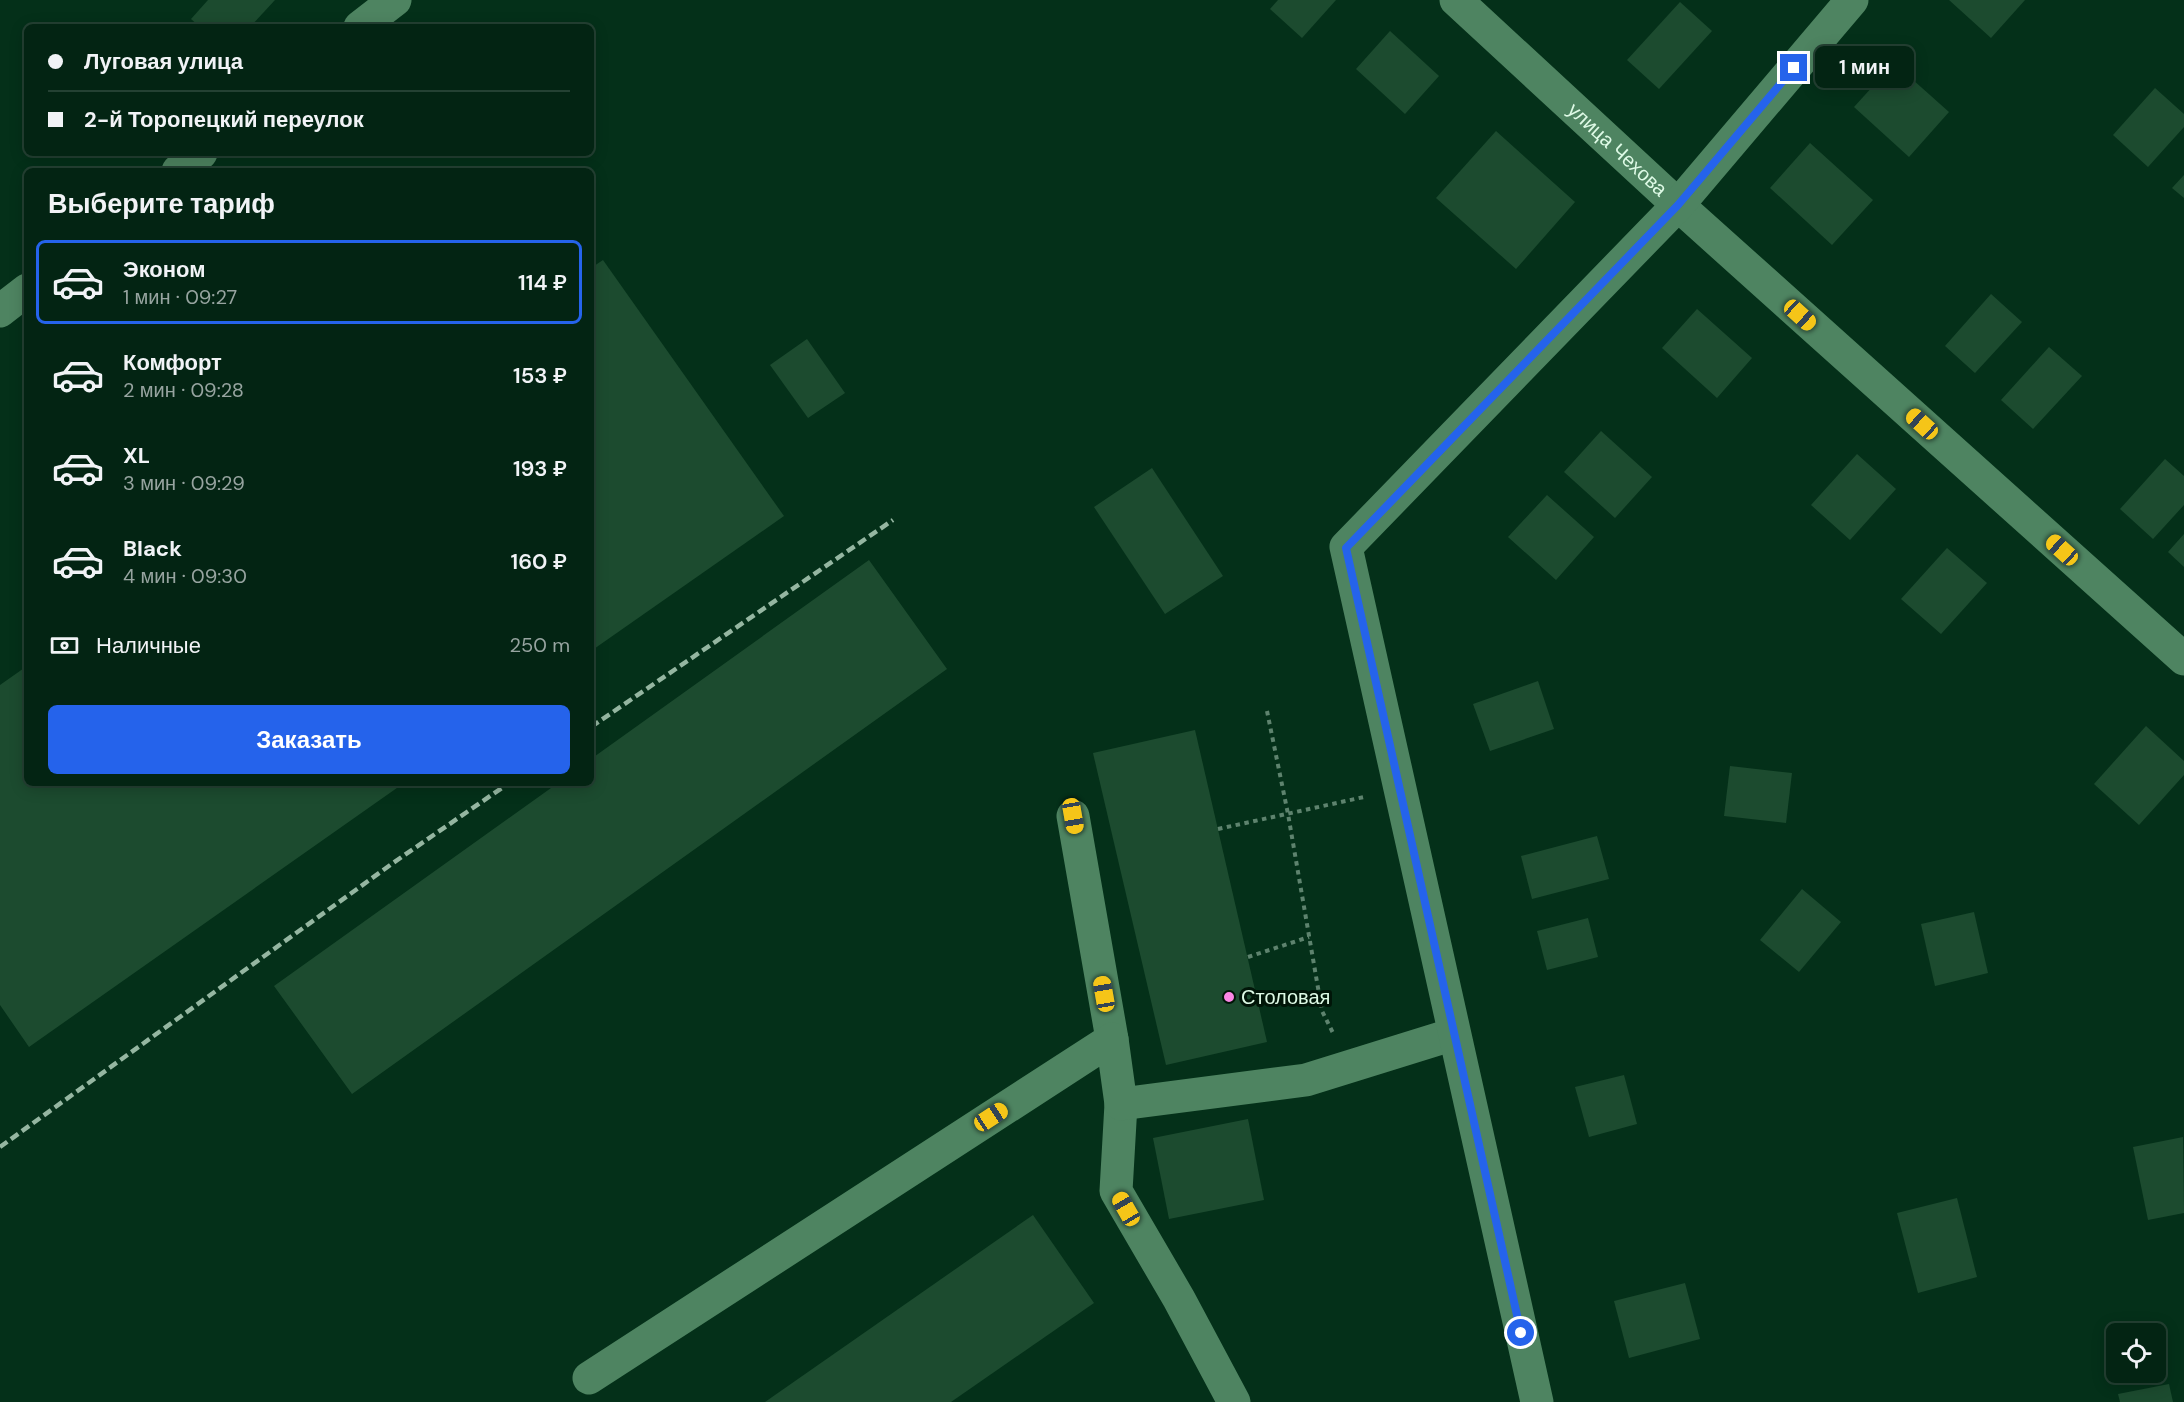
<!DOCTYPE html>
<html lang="ru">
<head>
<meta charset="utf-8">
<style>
  :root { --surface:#032413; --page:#113021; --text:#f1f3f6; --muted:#97a4a0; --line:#244133; --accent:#2563eb }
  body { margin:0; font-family:"DM Sans",sans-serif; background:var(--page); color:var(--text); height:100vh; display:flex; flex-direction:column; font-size:22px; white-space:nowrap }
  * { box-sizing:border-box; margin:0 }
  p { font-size:20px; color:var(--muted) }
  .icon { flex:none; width:33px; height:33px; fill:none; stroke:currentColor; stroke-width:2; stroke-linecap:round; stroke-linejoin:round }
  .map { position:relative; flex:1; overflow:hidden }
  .sheet { position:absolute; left:24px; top:168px; width:570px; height:618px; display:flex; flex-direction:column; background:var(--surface); border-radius:9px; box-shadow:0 3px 15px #0003,0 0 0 2px var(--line) }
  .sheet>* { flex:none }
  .hud { position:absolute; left:24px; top:24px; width:570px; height:132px; border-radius:9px; box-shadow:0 3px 15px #0003,0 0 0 2px var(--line); display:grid; align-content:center; height:132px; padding:0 24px; background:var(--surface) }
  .tools { position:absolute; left:2106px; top:1323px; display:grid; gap:12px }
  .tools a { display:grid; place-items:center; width:60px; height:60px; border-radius:9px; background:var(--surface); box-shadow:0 3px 15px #0003,0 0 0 2px var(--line); font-size:30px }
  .end { position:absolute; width:27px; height:27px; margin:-14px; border:8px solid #2563eb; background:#fff; box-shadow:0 0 0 3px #fff }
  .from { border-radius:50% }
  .bubble { position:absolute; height:42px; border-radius:9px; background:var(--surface); box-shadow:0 3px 15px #0003,0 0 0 2px var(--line); font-size:20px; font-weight:600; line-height:42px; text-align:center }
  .car { position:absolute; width:18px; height:36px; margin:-18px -9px; border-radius:8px; box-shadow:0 0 4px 2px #0007; background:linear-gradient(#f5c518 24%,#345 0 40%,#f5c518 0 76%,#345 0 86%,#f5c518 0) }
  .hud b { display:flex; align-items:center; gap:21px; height:57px; font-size:22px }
  .hud b+b { border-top:2px solid var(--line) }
  .hud i { width:15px; height:15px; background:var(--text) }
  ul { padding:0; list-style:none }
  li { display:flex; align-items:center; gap:18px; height:84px; margin:0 12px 9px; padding:0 12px; border:3px solid transparent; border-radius:9px }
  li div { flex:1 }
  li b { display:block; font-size:22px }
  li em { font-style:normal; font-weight:600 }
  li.active { border-color:var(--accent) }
  li>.icon { width:54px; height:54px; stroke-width:1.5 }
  h2 { padding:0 24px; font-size:27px; line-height:72px }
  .pay { display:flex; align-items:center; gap:15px; height:66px; padding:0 24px; font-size:22px }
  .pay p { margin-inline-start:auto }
  .button { display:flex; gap:12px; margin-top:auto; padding:12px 24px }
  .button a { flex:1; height:69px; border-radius:9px; background:var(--accent); color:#fff; font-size:24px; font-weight:600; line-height:69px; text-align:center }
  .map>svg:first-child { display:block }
</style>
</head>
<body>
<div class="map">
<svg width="2184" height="1402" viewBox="0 0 2184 1402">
  <rect width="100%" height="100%" fill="#043019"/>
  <g fill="#1c4b2f">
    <path d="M208,0h67l-25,27h-50l-9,-8z"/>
    <path d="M1278,0h58l-34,38 -32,-29z"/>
    <path d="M1949,0h76l-34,38z"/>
    <path d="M1680,2l32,29 -53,58 -32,-29z"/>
    <path d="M1390,31l49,45 -34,38 -49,-45z"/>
    <path d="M1894,63l55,49 -40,45 -55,-50z"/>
    <path d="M2155,88l29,26v13l-36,40 -35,-32z"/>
    <path d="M1496,131l79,71 -59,67 -80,-71z"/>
    <path d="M1810,143l63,57 -41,45 -62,-57z"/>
    <path d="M2184,175v23l-12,-10z"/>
    <path d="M603,260l181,256 -193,135v-383z"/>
    <path d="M1991,294l31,28 -47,51 -30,-27z"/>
    <path d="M1697,309l55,49 -35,40 -55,-50z"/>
    <path d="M807,339l38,54 -37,25 -38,-53z"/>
    <path d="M2049,347l33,29 -49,53 -32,-29z"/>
    <path d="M1601,431l51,46 -37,41 -51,-46z"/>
    <path d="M1857,454l39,35 -46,51 -39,-35z"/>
    <path d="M2165,459l19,17v29l-31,34 -33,-30z"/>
    <path d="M1152,468l71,108 -58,38 -71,-107z"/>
    <path d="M1547,495l47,42 -38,43 -48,-43z"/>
    <path d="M2184,534v33l-16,-15z"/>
    <path d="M1947,548l40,35 -46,51 -40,-35z"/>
    <path d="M869,560l78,109 -595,425 -78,-108 284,-203h33v-24z"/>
    <path d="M27,666v117h377l-375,264 -29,-42v-320z"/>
    <path d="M1538,681l16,48 -64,22 -17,-47z"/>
    <path d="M2146,726l38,35v14l-45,50 -45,-41z"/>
    <path d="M1195,730l72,312 -101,23 -73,-312z"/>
    <path d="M1730,766l62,7 -6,50 -62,-7z"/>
    <path d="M1597,836l12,43 -77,20 -11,-43z"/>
    <path d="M1802,889l39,33 -42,50 -39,-32z"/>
    <path d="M1974,912l14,61 -53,13 -14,-62z"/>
    <path d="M1588,918l10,39 -51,13 -10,-39z"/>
    <path d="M1624,1075l13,49 -48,13 -14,-50z"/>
    <path d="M1248,1119l16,81 -95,19 -16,-81z"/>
    <path d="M2183,1137l1,76 -36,7 -15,-73z"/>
    <path d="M1957,1198l20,79 -59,16 -21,-80z"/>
    <path d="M1033,1215l61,88 -143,99h-186z"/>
    <path d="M1685,1283l15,56 -71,19 -15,-57z"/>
    <path d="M2169,1384l4,18h-53l-2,-8z"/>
  </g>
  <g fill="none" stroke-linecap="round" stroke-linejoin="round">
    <g stroke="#5e836e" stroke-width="4" stroke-dasharray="4.5 4.5" stroke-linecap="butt">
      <path d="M1267,711l21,103 34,197 12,24"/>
      <path d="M1218,829l146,-32"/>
      <path d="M1248,957l61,-20"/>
    </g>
    <g stroke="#4e8461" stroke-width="33">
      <path id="s1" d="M1456,0l222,205 506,454"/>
      <path d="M360,27l35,-27"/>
      <path d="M178,171l23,-18"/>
      <path d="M0,311l27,-21"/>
      <path d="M1073,816l39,223"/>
      <path d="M1121,1104l-5,87 63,108 55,103"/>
      <path d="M589,1378l523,-339 9,65 185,-24 148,-46"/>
      <path d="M1537,1402l-191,-855 332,-342 174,-205"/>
    </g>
    <g stroke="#95b6a1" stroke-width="4.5" stroke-dasharray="9 4.5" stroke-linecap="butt">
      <path d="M591,727l302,-207"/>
      <path d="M0,1147l393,-284 116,-80"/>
    </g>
  </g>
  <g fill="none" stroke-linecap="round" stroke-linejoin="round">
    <path stroke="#2563eb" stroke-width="8" d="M1521,1333l-175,-785 332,-343 116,-137"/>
  </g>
  <circle fill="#fb87e5" stroke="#011508" stroke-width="2" cx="1229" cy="997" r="6"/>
  <g text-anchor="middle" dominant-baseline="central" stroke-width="6" stroke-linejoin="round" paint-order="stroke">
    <g font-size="20" fill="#defae6" stroke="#011508">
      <text stroke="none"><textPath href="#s1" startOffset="220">улица Чехова</textPath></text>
    </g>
    <g font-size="20" fill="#defae6" stroke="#011508" text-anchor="start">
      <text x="1241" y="997">Столовая</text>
    </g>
  </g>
</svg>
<div class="tools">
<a><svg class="icon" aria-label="locate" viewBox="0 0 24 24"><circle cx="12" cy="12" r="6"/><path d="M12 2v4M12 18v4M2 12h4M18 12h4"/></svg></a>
</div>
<i class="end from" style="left:1521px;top:1333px"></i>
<i class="end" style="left:1794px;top:68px"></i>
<div class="bubble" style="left:1815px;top:46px;width:99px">1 мин</div>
<i class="car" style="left:1800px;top:315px;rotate:132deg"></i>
<i class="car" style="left:1922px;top:424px;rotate:312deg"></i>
<i class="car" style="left:2062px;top:550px;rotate:312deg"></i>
<i class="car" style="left:1073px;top:816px;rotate:170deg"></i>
<i class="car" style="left:1104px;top:994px;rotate:350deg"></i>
<i class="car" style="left:991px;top:1117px;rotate:57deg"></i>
<i class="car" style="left:1126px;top:1209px;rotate:330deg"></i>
<div class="hud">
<b><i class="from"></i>Луговая улица</b>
<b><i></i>2-й Торопецкий переулок</b>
</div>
<section class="sheet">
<h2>Выберите тариф</h2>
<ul>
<li class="active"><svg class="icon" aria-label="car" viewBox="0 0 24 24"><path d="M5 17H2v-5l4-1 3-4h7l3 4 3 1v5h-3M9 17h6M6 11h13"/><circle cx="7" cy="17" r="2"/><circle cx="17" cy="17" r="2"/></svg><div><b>Эконом</b><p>1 мин · 09:27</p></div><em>114 ₽</em></li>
<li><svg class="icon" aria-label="car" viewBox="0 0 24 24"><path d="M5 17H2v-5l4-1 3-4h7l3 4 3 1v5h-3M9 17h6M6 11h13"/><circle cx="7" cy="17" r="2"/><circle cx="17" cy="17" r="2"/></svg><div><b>Комфорт</b><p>2 мин · 09:28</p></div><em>153 ₽</em></li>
<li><svg class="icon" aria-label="car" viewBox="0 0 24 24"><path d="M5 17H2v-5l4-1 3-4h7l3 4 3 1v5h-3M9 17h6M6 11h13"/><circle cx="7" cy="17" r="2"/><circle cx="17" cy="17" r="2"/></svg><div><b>XL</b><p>3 мин · 09:29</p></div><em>193 ₽</em></li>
<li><svg class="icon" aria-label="car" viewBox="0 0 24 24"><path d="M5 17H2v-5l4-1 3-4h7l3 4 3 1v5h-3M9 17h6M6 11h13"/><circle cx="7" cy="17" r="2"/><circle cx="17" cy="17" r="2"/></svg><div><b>Black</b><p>4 мин · 09:30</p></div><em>160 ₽</em></li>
</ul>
<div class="pay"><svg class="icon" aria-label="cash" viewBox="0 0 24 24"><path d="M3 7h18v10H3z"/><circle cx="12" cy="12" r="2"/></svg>Наличные<p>250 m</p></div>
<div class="button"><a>Заказать</a></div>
</section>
</div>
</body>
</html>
